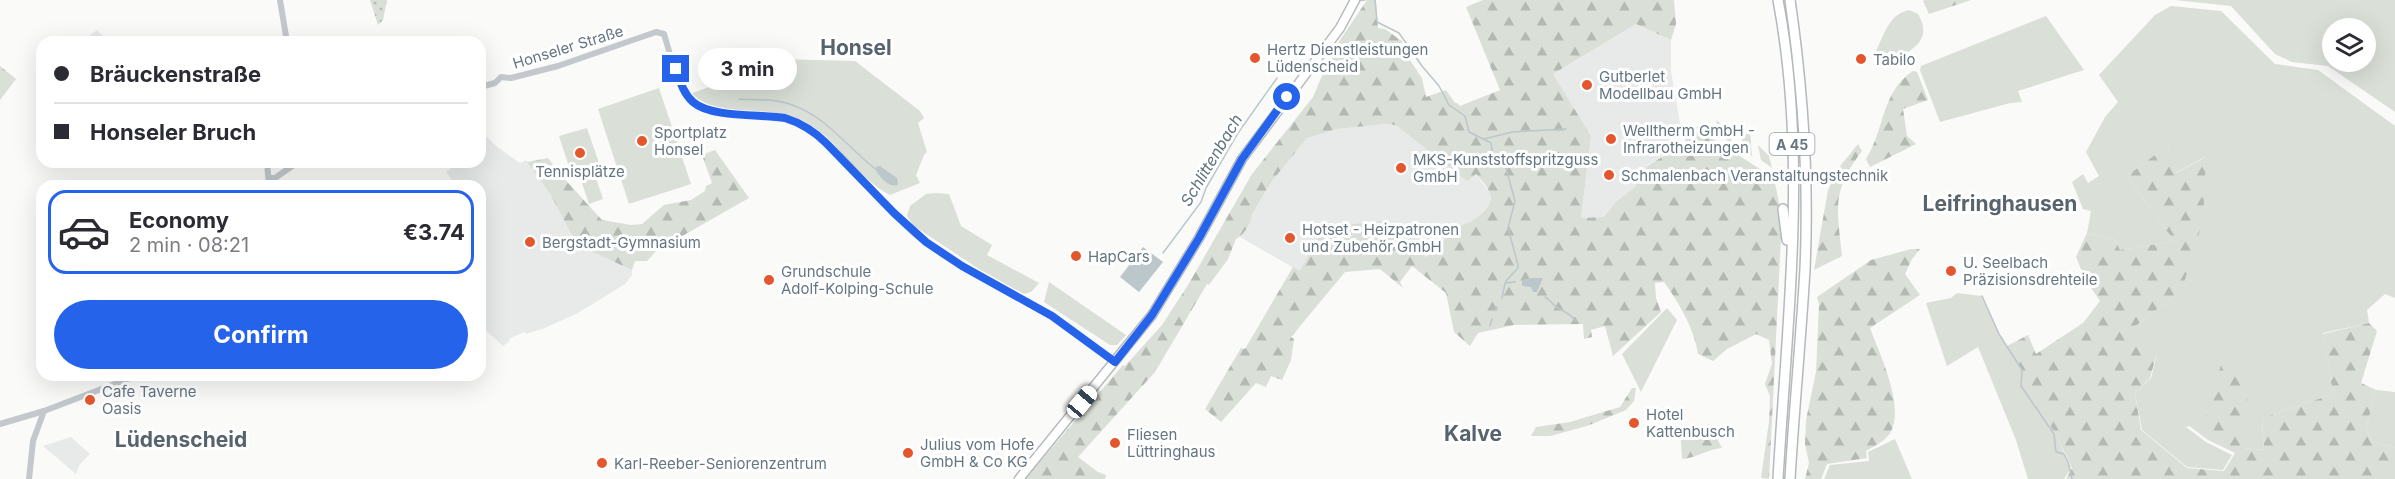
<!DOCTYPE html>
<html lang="en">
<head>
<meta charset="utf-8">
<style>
  :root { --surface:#fff; --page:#f7f7f7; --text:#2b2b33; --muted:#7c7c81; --line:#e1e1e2; --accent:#2563eb }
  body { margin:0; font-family:Inter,sans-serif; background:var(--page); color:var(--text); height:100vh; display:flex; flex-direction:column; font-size:22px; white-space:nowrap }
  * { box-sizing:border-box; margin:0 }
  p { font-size:20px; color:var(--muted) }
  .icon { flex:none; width:33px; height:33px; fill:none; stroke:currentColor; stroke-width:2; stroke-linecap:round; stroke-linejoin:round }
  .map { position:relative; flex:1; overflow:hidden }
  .side { position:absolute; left:36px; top:180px; width:450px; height:201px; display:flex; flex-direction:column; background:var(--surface); border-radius:18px; box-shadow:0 6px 24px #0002 }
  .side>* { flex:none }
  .top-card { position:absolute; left:36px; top:36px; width:450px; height:132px; border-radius:18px; box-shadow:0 6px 24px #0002; display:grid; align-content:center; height:132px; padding:0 18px; background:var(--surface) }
  .buttons { position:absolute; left:2322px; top:18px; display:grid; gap:12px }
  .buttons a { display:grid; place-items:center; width:54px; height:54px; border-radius:50%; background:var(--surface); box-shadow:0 6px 24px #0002; font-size:30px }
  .end { position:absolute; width:27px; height:27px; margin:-14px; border:8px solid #2563eb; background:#fff; box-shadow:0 0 0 3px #fff }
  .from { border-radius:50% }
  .bubble { position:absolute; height:42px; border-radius:21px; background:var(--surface); box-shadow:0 6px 24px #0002; font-size:20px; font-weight:700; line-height:42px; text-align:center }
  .car { position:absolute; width:18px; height:36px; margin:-18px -9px; border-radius:8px; box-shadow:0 0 4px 2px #0007; background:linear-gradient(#fff 24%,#345 0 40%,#fff 0 76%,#345 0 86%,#fff 0) }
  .top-card b { display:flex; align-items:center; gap:21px; height:57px; font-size:22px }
  .top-card b+b { border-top:2px solid var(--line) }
  .top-card i { width:15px; height:15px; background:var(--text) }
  ul { padding:10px 0 0; list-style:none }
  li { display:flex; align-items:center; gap:18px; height:84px; margin:0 12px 9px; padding:0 6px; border:3px solid transparent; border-radius:18px }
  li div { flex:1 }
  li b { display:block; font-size:22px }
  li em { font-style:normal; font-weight:700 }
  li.on { border-color:var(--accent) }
  li>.icon { width:54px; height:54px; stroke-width:1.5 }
  .button { display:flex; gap:12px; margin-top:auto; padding:12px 18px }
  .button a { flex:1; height:69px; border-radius:36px; background:var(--accent); color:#fff; font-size:24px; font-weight:700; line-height:69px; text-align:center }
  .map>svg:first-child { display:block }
</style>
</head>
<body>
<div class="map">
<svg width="2395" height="479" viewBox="0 0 2395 479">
  <defs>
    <pattern id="forest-firs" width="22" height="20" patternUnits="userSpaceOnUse" patternTransform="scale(1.5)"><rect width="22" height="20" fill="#dadfd7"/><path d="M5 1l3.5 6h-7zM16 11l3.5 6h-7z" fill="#b4b9b4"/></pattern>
    <pattern id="park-dots" width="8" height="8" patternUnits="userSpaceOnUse" patternTransform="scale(1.5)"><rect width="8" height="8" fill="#dadfd7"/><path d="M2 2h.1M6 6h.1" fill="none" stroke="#b4b9b4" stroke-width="1.8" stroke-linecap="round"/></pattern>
  </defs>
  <rect width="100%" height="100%" fill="#fafaf8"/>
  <g fill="#e8e9e9">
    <path d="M1636,24l35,16v31l9,52 -3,25 -30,17 -4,8 -7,3v10l-20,16 -14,15 -21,1 10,-82 -38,-62z"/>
    <path d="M97,30l12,12h-27l7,-6z"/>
    <path d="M1379,124l17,1 5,3 66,53 8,-8 15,20 1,9 -3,8 -23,15 -7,1 -33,31 -126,14 -59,-34 32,-56 34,-43 31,-9z"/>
    <path d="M487,137l9,9 24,17 6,-3 25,35 20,39 17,16 44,20v5l-7,9 -47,29 -33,15 -19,6 -2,-2 -15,7 1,2 -7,5 -23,-21v-139h-24l-10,-14 5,-4 -4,-6h33v-18z"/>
    <path d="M71,437l19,17 -10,10 -4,10 -33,-28z"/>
  </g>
  <g fill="#dadfd7" fill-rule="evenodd">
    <path d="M2175,0h220v112l-67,-46 -36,-4 -17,-8 -44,-48zM2332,28h34v34h-34z"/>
    <path d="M2171,6l50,5 54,53 43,6 77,56v172l-10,-4 -18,16 2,13 -46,10 10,61 -71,24 2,32 -21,-2 -39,-25 -18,4 20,15 26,13 -9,15 -36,-3 -45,-37 -7,-37 16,-15 6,-24 -24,-26 44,-34 28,-137 -30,16 -7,-28 -41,31 38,53 12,12 -57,9 -5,-10 -28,-7 4,-22 -8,-2 -11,-27 11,-8 5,9 11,-7 -13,-24 19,-35 13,-15 -19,-27 56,-60z"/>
    <path d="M1909,10l9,4c17,29 -10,36 -30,52l-7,-7v-5l-5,-3c8,-16 13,-37 33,-41z"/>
    <path d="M2046,16l38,54 -66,21 4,11 -12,1 -70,19 -20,-52 1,-4z"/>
    <path d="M775,59l80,2 65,50 4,7 -6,5 9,29 -3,3 -8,20 4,8 -30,12c-37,-19 -55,-64 -96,-78 -29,-11 -82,0 -102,-24l35,-12 3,6 19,-5 -4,-22 10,2z"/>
    <path d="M659,88l32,96 -62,20 -31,-95z"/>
    <path d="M1716,120l13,11 3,13 -13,-10z"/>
    <path d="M587,128l14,41 -7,3 9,27 -14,5 -9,-27 -7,2 -14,-43z"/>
    <path d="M1750,129v1l2,26 -9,-6 -3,-7z"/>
    <path d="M1758,145l11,11 3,12 -11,-8z"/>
    <path d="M937,193l12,1 12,32 31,19 -5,10 52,28 -8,9 -7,2 -45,-25 -65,-43 -7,-10 3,-10 16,-12z"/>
    <path d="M1049,282l77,53 -9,10h-7l-66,-43z"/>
    <path d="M1957,293l25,3 17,38 23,36 17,39 17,25 15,34 -7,11h-36l-12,-39 -38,-93 -31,19 -21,-63 25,-5z"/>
    <path d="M1667,308l10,12 -36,72 -19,-38z"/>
    <path d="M2376,390l19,2v56l-23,-7 -6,-12z"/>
    <path d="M1895,439l17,40h-88l6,-14 39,-4 -1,-9z"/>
  </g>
  <g fill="url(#forest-firs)">
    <path d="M1367,0h9l2,28 7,1 18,13 -4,2 23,34 4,19 20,-7 9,13h2l3,3 40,-16 -34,-83 17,-7h191l2,24 -5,16 -35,-16 -83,50 38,62 -10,82 22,-1 13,-15 20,-16v-10l7,-3 4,-7 38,-23 1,-16h12l4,5 72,46 7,35v24l-12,242 -8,-1 8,-56 1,-26 -5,-12 7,-20 -3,-24 -13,-6 -29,15 -14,12 -15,-7c-4,-26 -19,-51 -34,-72l-9,1 1,15 5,14 -48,44 -8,-30 -14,4 1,7 -8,2 -1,-15 -69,1 -36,8 -8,13 -16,-14 -8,-39 -34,-27 -12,16 3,6 -23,-19 -35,3 -54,65 3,2 -3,21 -9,20 -11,-4 -5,11 -10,-4 -35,39 -16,-13 36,-61 4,1 48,-82 7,4 24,-44 59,-6 43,36 32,-31c7,-1 12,-4 18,-8 23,-15 16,-27 0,-44l-9,7 -71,-56 -12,-1 -47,5 -30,9 -5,6 -30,37 -20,34c-1,8 -8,20 -16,24l-8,20 -19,26 -2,-1 -52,88 -77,85 20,15 8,3 -1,4h-80l98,-114 2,1 37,-41 26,-40 64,-111 61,-77 19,-45z"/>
    <path d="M1925,0h46l-42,14 -6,-13z"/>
    <path d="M0,66l16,13 -16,21z"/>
    <path d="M1913,71l4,1 11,28 -25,9 4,27 9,8 -46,23 -4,-8c19,-30 15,-67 47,-88z"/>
    <path d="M1858,144l4,7c-31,41 -25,57 -20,105l-28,14 14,-80 9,-20z"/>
    <path d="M2168,145l8,28 30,-16 -3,63 -23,76 -3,-2 -44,34 24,25 -7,25 -15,15 6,37 46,38 37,3 11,-18 -27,-13 -20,-15 16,-2 17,-58 28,16 -6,67 21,2 -2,-32 71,-24 -10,-60 46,-11 8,8 -16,52 15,7 -10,39 6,12 23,7v31h-329l6,-11 -16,-34 -35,-50 1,-14 -15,-24 21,-11 8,19 47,-31 17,-22 -15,-22 -9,-22 11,-24 28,7 5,10 56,-9 -11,-12 -38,-53z"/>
    <path d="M715,150l34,48 -79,45 -5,-2 -18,20h-12l-3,9 -44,-20 -17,-16 -20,-39 -24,-33 21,-4 11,15 43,47 29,5 11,-1 22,-19 27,-5 14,-9 1,-5 6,-3 -10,-28z"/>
    <path d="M1911,249h9l-8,10 -7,15 15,21 -50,33c9,25 40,87 16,110 -5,5 -13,9 -20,13l1,7 -40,6 -6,15h-16l4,-16 -4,-19 1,-24 10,-48 3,-68 -2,-7 54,-37z"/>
    <path d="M1632,388h4l-2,13 -8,9 -39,16 -37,10h-19l5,-9 34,-5 50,-15z"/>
    <path d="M1709,424l13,24c-15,1 -25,10 -40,11l-1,-19z"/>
  </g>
  <path fill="url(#park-dots)" d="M370,0h17l-4,20 -5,5z"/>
  <g fill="#bbc7cb">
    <path d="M880,166l17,12 1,7c-11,3 -18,-9 -24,-17z"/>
    <path d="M1143,247l20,15 -24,30 -19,-15z"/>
    <path d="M1529,278h14l-6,14h-4l-2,-5 -9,-1v-6z"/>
  </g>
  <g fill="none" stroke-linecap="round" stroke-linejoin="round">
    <g stroke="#bbc7cb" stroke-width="1.5">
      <path d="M1375,0l2,22 22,11 23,33 17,20 10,19 16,11 4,16 22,11 3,19 12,6 9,33 -7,27 10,37v3l-12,13"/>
      <path d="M1357,1l8,-1"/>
      <path d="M739,99c14,1 29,0 43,3 40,9 62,42 92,66"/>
      <path d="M1484,139l28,-7 54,-3"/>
      <path d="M1163,253l38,-51 5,-14 32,-55 39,-55"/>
      <path d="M1982,296l17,38 23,36 -1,16 33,48 2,18 8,2 4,8 4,17"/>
      <path d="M1545,297c6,3 7,8 13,11 7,5 12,5 18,13"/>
      <path d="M1502,298l3,-15 10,-1"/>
      <path d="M1495,310l2,-3"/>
      <path d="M1490,326l2,-7"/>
    </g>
    <defs>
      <path id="primary" d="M1019,479l133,-164 47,-77 43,-79 98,-131 15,-28"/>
      <g id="motorway">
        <path d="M1778,0c30,158 9,320 0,479"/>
        <path d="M1783,209l4,31"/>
        <path d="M1790,479c4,-70 11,-140 15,-210 4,-90 -2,-180 -15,-269"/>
      </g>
    </defs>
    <use href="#primary" stroke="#b5babe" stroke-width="11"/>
    <use href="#motorway" stroke="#b4b9bd" stroke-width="12"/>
    <g stroke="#c3c8cc" stroke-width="6">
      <path d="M280,0l7,42"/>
      <path d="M480,87l15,-4 6,-6 10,1 47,-12 98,-34 8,2c6,19 15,59 31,70 29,19 76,3 107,21 43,24 75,77 114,110 38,31 83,50 125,75 26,15 50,33 74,52"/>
      <path d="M267,162l2,24"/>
      <path d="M269,178h6l23,-16"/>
      <path d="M0,424l44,-13 94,-36"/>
      <path d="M29,479l4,-38 11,-30"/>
    </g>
    <use href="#primary" stroke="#fff" stroke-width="8"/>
    <use href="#motorway" stroke="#fff" stroke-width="9"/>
  </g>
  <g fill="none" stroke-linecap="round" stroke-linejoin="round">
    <path stroke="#2563eb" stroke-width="8" d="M676,69c4,12 7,24 17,33 18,16 68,12 92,16 16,5 29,13 41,25l68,70 32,29 36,24 90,50 63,46 37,-47 47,-77 43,-79 45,-62"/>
  </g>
  <g fill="#e4572e" stroke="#fff" stroke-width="2">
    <circle cx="1255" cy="58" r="6"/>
    <circle cx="1861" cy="59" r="6"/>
    <circle cx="1587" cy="85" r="6"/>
    <circle cx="1611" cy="139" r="6"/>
    <circle cx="642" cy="141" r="6"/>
    <circle cx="580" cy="153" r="6"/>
    <circle cx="1401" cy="168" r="6"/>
    <circle cx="1609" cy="175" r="6"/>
    <circle cx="1290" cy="238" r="6"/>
    <circle cx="530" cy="242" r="6"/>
    <circle cx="1076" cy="256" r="6"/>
    <circle cx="1951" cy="271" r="6"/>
    <circle cx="769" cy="280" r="6"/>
    <circle cx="90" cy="400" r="6"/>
    <circle cx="1634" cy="423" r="6"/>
    <circle cx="1115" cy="443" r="6"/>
    <circle cx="908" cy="453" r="6"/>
    <circle cx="602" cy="463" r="6"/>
  </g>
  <g text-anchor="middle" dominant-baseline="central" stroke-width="6" stroke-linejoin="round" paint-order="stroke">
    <rect fill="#fff" stroke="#939fa8" stroke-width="1.5" x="1769.5" y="133" width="45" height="22" rx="4.5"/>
    <g font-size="14" font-weight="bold" fill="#657683">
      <text x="1792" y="144">A 45</text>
    </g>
    <g font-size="15" fill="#657683" stroke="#fff">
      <text transform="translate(568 47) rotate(-17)">Honseler Straße</text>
    </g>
    <g font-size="15" fill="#657683" stroke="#fff" text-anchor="start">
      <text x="1267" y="49">Hertz Dienstleistungen<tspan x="1267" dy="17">Lüdenscheid</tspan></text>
      <text x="1873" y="59">Tabilo</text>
      <text x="1599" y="76">Gutberlet<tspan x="1599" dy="17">Modellbau GmbH</tspan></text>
      <text x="1623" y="130">Welltherm GmbH -<tspan x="1623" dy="17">Infrarotheizungen</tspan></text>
      <text x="654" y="132">Sportplatz<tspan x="654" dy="17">Honsel</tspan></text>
      <text x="1413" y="159">MKS-Kunststoffspritzguss<tspan x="1413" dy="17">GmbH</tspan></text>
      <text x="580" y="171" text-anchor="middle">Tennisplätze</text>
      <text x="1621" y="175">Schmalenbach Veranstaltungstechnik</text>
      <text x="1302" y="229">Hotset - Heizpatronen<tspan x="1302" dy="17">und Zubehör GmbH</tspan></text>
      <text x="542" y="242">Bergstadt-Gymnasium</text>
      <text x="1088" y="256">HapCars</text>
      <text x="1963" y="262">U. Seelbach<tspan x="1963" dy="17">Präzisionsdrehteile</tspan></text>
      <text x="781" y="271">Grundschule<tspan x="781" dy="17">Adolf-Kolping-Schule</tspan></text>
      <text x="102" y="391">Cafe Taverne<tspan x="102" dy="17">Oasis</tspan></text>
      <text x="1646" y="414">Hotel<tspan x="1646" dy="17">Kattenbusch</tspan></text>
      <text x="1127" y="434">Fliesen<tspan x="1127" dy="17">Lüttringhaus</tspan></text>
      <text x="920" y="444">Julius vom Hofe<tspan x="920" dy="17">GmbH &amp; Co KG</tspan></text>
      <text x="614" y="463">Karl-Reeber-Seniorenzentrum</text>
    </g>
    <g font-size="16" font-style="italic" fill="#60757c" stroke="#fff">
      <text transform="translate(1211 160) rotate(-59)">Schlittenbach</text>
    </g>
    <g font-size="21" font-weight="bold" fill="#57646e" stroke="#fff">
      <text x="856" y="47">Honsel</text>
      <text x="2000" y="203">Leifringhausen</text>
      <text x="1473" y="433">Kalve</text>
      <text x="181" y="439">Lüdenscheid</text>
    </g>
  </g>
</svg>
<div class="buttons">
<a><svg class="icon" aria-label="layers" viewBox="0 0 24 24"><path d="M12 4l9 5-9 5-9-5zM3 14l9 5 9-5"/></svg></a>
</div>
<i class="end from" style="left:1287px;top:97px"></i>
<i class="end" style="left:676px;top:69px"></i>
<div class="bubble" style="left:698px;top:48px;width:99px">3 min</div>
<i class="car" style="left:1082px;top:402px;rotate:40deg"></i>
<div class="top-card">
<b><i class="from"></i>Bräuckenstraße</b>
<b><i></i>Honseler Bruch</b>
</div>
<section class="side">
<ul>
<li class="on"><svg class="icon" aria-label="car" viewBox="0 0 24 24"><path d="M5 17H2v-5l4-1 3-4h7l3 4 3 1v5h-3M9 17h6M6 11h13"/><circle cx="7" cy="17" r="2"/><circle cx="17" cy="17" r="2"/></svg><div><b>Economy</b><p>2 min · 08:21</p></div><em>€3.74</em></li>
</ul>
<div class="button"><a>Confirm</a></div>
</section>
</div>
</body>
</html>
